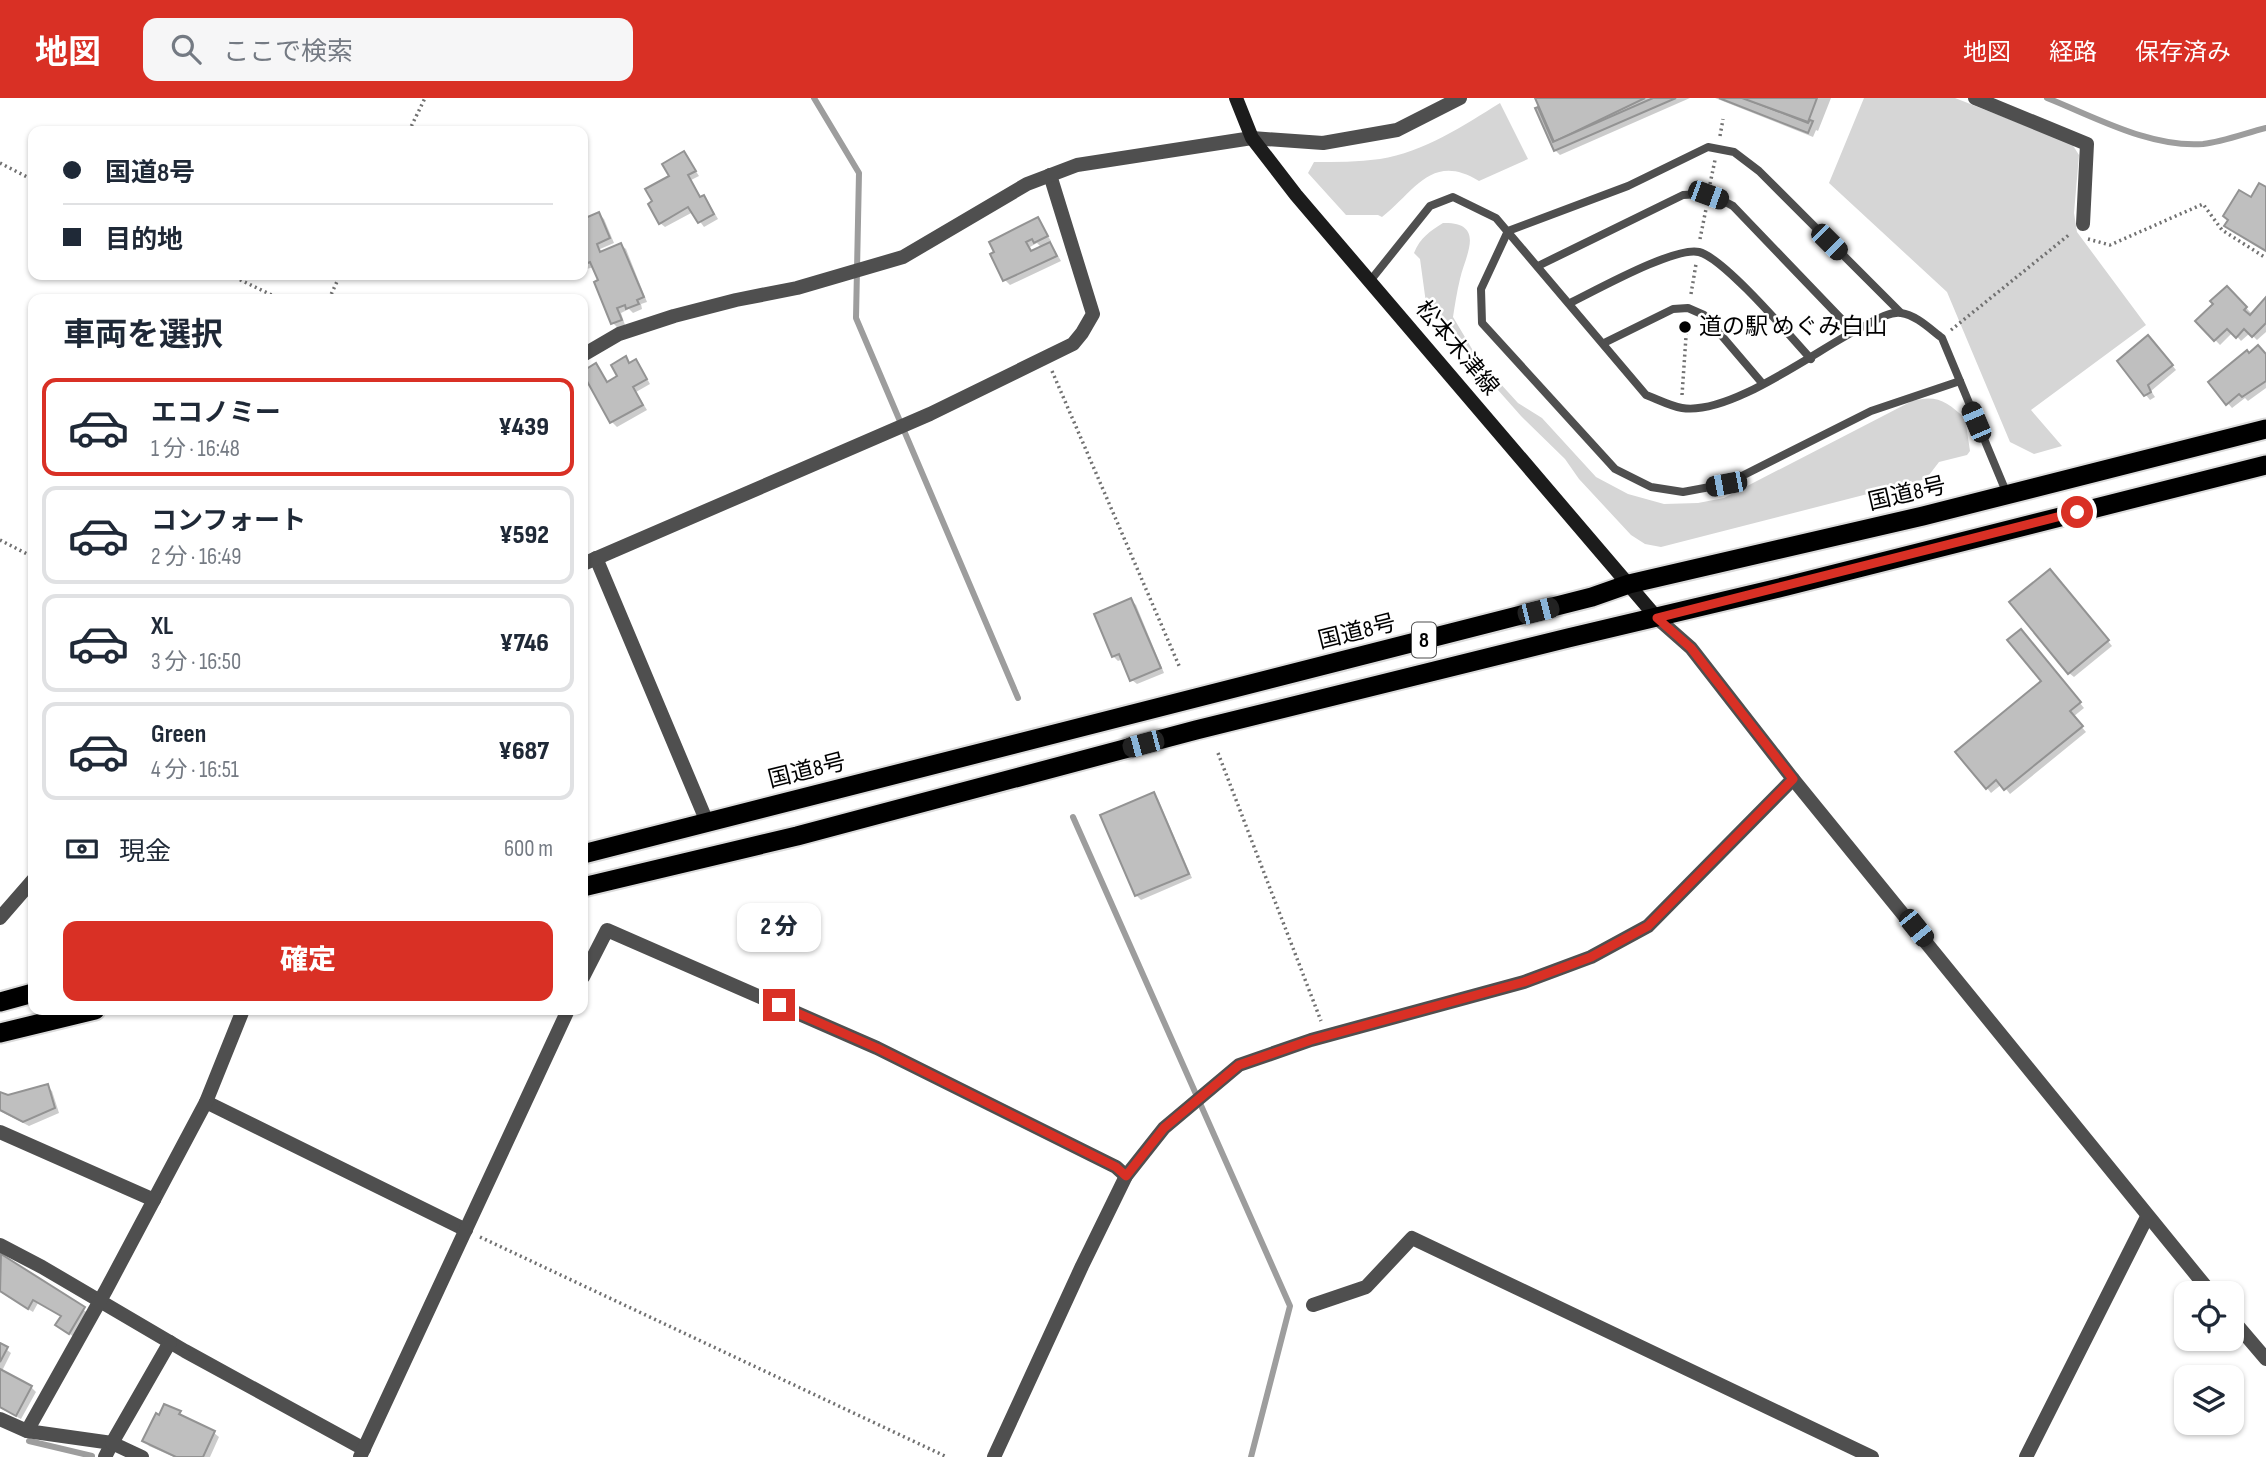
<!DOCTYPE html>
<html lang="ja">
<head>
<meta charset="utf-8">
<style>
  :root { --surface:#fff; --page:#f6f6f7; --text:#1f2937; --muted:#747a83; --line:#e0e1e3; --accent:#d93025 }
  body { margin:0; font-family:"Sofia Sans Condensed","Noto Sans JP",sans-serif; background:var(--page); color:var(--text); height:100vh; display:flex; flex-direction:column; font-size:26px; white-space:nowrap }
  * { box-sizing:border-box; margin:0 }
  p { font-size:23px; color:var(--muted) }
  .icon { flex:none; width:38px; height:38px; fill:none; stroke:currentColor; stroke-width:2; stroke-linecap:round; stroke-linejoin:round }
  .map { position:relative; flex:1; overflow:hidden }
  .panel { position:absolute; left:28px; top:196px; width:560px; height:721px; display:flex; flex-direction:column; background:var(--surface); border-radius:14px; box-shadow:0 2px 5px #0004 }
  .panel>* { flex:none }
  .top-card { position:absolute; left:28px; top:28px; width:560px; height:154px; border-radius:14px; box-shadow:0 2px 5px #0004; display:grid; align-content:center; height:154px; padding:0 35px; background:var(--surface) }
  .controls { position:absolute; left:2174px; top:1183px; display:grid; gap:14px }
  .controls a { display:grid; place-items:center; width:70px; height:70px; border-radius:14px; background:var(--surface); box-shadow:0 2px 5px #0004; font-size:35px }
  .end { position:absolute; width:32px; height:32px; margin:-16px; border:9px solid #d93025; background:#fff; box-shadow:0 0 0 4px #fff }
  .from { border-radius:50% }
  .bubble { position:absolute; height:49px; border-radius:14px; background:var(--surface); box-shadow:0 2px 5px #0004; font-size:23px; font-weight:800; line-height:49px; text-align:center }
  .car { position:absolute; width:21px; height:42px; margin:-21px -10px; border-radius:9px; box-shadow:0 0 5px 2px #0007; background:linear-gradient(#222 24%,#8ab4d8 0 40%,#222 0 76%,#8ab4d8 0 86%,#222 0) }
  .top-card b { display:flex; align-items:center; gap:24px; height:66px; font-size:26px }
  .top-card b+b { border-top:2px solid var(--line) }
  .top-card i { width:18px; height:18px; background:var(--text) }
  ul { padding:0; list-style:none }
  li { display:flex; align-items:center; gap:21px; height:98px; margin:0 14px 10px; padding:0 21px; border:4px solid var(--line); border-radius:14px }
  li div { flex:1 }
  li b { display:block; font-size:26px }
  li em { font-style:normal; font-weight:800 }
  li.selected { border-color:var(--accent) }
  li>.icon { width:63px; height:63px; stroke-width:1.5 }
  h2 { padding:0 35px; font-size:32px; line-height:84px }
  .pay { display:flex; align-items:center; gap:18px; height:77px; padding:0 35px; font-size:26px }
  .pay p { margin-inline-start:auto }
  .primary-button { display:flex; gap:14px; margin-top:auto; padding:14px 35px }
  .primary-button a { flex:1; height:80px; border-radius:14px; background:var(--accent); color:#fff; font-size:28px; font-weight:800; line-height:80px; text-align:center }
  header { display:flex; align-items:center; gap:42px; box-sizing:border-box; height:98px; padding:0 35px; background:var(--accent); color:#fff }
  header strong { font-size:33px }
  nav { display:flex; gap:38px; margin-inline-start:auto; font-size:24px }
  .search { width:490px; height:63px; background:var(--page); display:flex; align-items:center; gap:18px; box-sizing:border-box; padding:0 24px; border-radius:14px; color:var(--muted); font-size:26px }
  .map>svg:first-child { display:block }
</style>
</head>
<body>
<header>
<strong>地図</strong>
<div class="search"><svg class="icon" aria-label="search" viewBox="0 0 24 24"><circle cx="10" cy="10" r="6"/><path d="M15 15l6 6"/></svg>ここで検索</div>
<nav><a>地図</a><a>経路</a><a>保存済み</a></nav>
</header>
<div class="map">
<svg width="2266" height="1359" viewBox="0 0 2266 1359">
  <rect width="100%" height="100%" fill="#fff"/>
  <g fill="#d6d6d6">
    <path d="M1864,0h91l117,46 7,11 -5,58 3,19 69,93 -115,85 31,36 -28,8 -24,-12 -63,-150 -118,-109z"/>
    <path d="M1500,5l28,56 -49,22c-47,-29 -64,10 -97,36l-4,-2h-32l-38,-42 6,-11c22,0 44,0 66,-3 44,-7 83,-33 120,-56z"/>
    <path d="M1443,125c44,-1 22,33 17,56 -3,12 -5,25 -7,38l25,42 40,44 24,15 54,59 32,17 36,10 34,-1 26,-5 188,-97c25,-7 35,1 53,17l5,33 -3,4 -28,7 -13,17 -265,68 -16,-3 -14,-9 -52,-56 -14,-20 -44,-43 -47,-53 -48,-60 -6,-44 -6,-6c6,-15 16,-22 29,-30z"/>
  </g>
  <g fill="#0003" fill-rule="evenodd">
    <path d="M1537,0h153l-130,57 -5,-5 1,-8z"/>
    <path d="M1715,0h116l-13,33 -2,-1 -3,7z"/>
    <path d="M684,55l15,23 -8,4 11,19 2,-1 4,4 10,17 -14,8 -11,-15 -28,15 -5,-4 11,-47z"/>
    <path d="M599,116l5,5 10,24 -14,6 2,4 19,-8 5,4 21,53 -6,2 1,5 -9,4 -4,-4 -8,4 4,12 -7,3 -5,-5 -19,-56 -11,3v-49z"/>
    <path d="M1038,122l13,21 -3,2 6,6 7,12 -51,24 -5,-5zM1037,145l5,5 -9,5 -3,-6z"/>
    <path d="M2227,190l26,27 13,-14v31l-9,8 -7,-7 -9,8 -8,-9 -13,13 -23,-24 19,-17z"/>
    <path d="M2153,244l23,28 -25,21 4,6 -5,3 -31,-38z"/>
    <path d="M2266,257v33l-18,13 -3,-3 -13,10 -22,-26z"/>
    <path d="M625,260l6,6 4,-3 5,5 10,18 -14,8 11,18 -30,17 -5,-5 -28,-50 12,-7 12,18 12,-6z"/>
    <path d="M2054,477l58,71 -38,31 -5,-4z"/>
    <path d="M1131,502l5,5 28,68 -27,11 -5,-4 -9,-21 -5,2 -5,-5z"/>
    <path d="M2025,538l59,72 -11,9 13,15 -76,62 -8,-10 -11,9 -4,-5 57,-106z"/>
    <path d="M1153,696l5,5 34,79 -51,22 -5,-5z"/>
    <path d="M47,988l5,5 7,22 -30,13 -29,-15v-18l8,4z"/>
    <path d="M2,1159l86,56 -14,24 -17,-12 5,-8 -24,-14 -5,9 -33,-20z"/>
    <path d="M0,1247l11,8 -9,18 29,16 5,5 -15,27 -21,-11z"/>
    <path d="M180,1314l4,6 30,15 5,4 -9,20h-36l-25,-11 -4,-5 15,-24z"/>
  </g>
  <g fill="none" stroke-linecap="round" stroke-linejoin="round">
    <g stroke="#9d9d9d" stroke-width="6">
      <path d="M814,0l45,75 -3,145 162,380"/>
      <path d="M2047,0c48,19 103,50 156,46 20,-2 43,-11 63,-16"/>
      <path d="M1073,719l217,489 -39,151"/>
      <path d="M29,1343l63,15"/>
    </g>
  </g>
  <g fill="#bfbfbf" stroke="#939393" stroke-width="2">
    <path d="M1535,0h110l-91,44z"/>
    <path d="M1653,0h23l-122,53 -19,-43 3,-1 15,35z"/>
    <path d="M1719,0h25l64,25 2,-3 3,1 -5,12z"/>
    <path d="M1742,0h75l-9,24z"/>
    <path d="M684,53l12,20 -8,4 12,22 4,-2 10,19 -16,9 -10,-16 -29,17 -11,-20 4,-3 -7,-12 24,-13 -7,-12z"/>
    <path d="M2259,85l7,4v64l-42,-25 4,-6 -5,-4 16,-26 12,7z"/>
    <path d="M599,114l11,26 -13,6 3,8 21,-9 23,54 -7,3 2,4 -13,5 -1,-4 -8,3 5,12 -11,4 -17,-42 4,-2 -8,-18 -7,3v-46z"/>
    <path d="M1038,119l10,19 -14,7 -2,-4 -6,3 5,9 19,-9 7,14 -54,25 -13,-27 4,-2 -5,-10z"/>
    <path d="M2227,188l20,21 -3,3 6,5 16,-18v26l-14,14 -8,-8 -8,9 -9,-9 -13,12 -19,-20 18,-17 -3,-3z"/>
    <path d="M2148,237l25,30 -25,20 3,7 -7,4 -27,-35z"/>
    <path d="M2258,247l8,9v27l-24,16 -3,-3 -13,11 -18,-23 39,-32 2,3z"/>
    <path d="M626,258l3,7 7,-4 11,20 -14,8 10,18 -33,18 -27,-49v-3l13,-8 11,19 10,-6 -6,-11z"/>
    <path d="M2050,471l59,71 -41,34 -59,-72z"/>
    <path d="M1131,500l30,70 -31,13 -11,-27 -7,3 -18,-43z"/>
    <path d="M2021,531l60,73 -11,9 13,15 -79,64 -8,-10 -10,9 -31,-37 86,-71 -34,-41z"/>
    <path d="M1154,694l35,82 -54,22 -35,-81z"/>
    <path d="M48,986l7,24 -32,14 -23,-12v-18l8,3z"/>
    <path d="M1,1156l84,53 -16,27 -14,-9 6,-9 -28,-16 -5,9 -28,-18z"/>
    <path d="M0,1245l8,4 -8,15z"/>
    <path d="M0,1271l32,17 -16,30 -16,-9z"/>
    <path d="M164,1306l17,7 -2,3 36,17 -12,26h-27l-34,-16 14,-28 3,2z"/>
  </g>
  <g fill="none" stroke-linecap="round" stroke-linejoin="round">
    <defs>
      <g id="trunk">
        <path d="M583,756l1009,-257 37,-13 294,-68 343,-87"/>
        <path d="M583,789l214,-51 399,-106 372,-92 219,-52 479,-121"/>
        <path d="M0,904l33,-9"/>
        <path d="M0,935l95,-23"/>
      </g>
    </defs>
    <use href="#trunk" stroke="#dbdbdb" stroke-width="23"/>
    <g stroke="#717171" stroke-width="3.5" stroke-dasharray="2 3.5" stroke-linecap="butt">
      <path d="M409,33l16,-33"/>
      <path d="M1720,38l3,-17"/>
      <path d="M0,65l33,17"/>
      <path d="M1710,86l5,-24"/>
      <path d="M1700,141l6,-30"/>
      <path d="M2088,141l22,6 93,-41 19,26 44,28"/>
      <path d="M230,177l50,24"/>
      <path d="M1691,196l5,-30"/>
      <path d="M329,201l11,-24"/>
      <path d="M1951,232l119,-96"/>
      <path d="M1052,273l128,297"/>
      <path d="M1682,297l5,-73"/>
      <path d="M0,442l33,17"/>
      <path d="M1218,655l103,268"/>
      <path d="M480,1139l467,220"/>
    </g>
    <g stroke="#4f4f4f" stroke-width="8">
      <path d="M1538,168l145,-71c19,-2 34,1 50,11l120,125"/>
      <path d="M1370,183l60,-75 23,-9 43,21 150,177c11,4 24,11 36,13 50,8 138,-61 184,-83 9,-5 24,-14 35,-12 15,2 29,16 41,25l65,156"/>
      <path d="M1570,205c25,-12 105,-57 129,-51 25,6 91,84 112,107"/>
      <path d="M1900,214l-141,-141 -25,-19 -26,-5 -80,39 -120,45 -27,58 1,34 133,146 36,18 32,5 43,-8 145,-73 89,-30"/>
      <path d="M1604,245l69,-34 15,-1 16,7 58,68"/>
    </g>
    <g stroke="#4f4f4f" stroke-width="14">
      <path d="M1975,0l112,46 -4,80"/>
      <path d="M596,460l111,264"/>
      <path d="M583,466l347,-150 143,-70 9,-11 11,-19 -43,-139"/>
      <path d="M583,879l24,-47 270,118 239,119 10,9"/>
      <path d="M206,1004l260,128"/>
      <path d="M0,1034l154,68"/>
      <path d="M0,1147l42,22 143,84 179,98"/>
      <path d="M1313,1207l53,-18 46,-49 460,219"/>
      <path d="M0,1321l27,12 85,12 -7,14"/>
      <path d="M27,1333l79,-141 100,-188 37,-92"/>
      <path d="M142,1359l-30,-14 58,-101"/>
      <path d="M360,1359l208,-447"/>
      <path d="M2026,1359l121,-240"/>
    </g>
    <g stroke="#4f4f4f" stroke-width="14">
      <path d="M583,257l36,-21 55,-18 62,-16 61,-12 106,-31 124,-73 50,-19 175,-27 71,5 74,-13 63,-32"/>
      <path d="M1657,520l34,30 102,131 418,514"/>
      <path d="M0,820l33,-38"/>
      <path d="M2231,1220l35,41"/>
      <path d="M994,1359l88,-191 44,-90 38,-48 75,-63 72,-25 213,-58 67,-25 57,-31 145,-147"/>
    </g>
    <path stroke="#1c1c1c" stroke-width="14" d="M1236,0l16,40 44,57 361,423"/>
    <use href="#trunk" stroke="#000" stroke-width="19"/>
  </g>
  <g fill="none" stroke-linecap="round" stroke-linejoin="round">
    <path stroke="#d93025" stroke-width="9" d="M779,907l98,43 239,119 10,9 38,-48 75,-63 72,-25 213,-58 67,-25 57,-31 145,-147 -102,-131 -34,-30 420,-106"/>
  </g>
  <circle fill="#000" stroke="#fff" stroke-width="2.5" cx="1685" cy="229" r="7"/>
  <g text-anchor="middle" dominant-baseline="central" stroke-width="5" stroke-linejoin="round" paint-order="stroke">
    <rect fill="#fff" stroke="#4c4c4c" stroke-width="2" x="1412" y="524.5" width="24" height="35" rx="5"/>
    <g font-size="21" font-weight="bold" fill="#000">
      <text x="1424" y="542">8</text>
    </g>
    <g font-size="23" fill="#000" stroke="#fff" text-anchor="start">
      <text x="1699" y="229">道の駅 めぐみ白山</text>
    </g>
    <g font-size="23" fill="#000" stroke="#fff">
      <text transform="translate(1457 250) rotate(50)">松本木津線</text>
      <text transform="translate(1907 396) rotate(-13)">国道8号</text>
      <text transform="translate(1357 534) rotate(-14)">国道8号</text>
      <text transform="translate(807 673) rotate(-14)">国道8号</text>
    </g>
  </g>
</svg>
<div class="controls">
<a><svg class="icon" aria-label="locate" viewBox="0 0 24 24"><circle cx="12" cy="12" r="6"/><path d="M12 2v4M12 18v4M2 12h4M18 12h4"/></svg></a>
<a><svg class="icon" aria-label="layers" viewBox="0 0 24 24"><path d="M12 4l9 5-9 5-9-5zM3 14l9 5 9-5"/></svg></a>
</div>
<i class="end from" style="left:2077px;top:414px"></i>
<i class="end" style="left:779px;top:907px"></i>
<div class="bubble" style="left:737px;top:805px;width:84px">2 分</div>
<i class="car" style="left:1708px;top:97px;rotate:110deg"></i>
<i class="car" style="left:1829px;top:144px;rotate:135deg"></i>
<i class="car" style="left:1976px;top:324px;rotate:337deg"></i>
<i class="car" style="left:1726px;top:386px;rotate:259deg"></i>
<i class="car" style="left:1538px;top:513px;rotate:76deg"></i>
<i class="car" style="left:1143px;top:646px;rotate:255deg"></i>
<i class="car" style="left:1916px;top:830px;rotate:141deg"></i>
<div class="top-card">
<b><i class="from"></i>国道8号</b>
<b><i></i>目的地</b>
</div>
<section class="panel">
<h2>車両を選択</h2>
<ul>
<li class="selected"><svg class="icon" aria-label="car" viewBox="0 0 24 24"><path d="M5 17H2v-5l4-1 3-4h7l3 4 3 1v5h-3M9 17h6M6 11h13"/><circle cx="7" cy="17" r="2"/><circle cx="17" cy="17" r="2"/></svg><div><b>エコノミー</b><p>1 分 · 16:48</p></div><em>¥439</em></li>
<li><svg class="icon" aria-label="car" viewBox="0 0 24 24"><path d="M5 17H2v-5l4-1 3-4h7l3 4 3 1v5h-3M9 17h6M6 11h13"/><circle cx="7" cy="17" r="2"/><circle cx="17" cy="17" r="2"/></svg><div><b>コンフォート</b><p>2 分 · 16:49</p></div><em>¥592</em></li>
<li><svg class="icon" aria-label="car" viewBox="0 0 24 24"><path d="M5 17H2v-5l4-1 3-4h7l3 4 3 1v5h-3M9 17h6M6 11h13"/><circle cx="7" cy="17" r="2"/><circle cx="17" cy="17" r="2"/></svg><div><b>XL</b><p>3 分 · 16:50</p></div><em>¥746</em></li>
<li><svg class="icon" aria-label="car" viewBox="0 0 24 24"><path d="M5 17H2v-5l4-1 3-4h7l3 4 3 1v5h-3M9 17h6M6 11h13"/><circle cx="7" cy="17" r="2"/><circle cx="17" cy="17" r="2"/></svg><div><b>Green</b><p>4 分 · 16:51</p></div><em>¥687</em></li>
</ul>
<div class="pay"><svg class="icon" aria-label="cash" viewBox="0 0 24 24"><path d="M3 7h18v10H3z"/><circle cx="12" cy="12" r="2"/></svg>現金<p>600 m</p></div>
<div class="primary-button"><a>確定</a></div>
</section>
</div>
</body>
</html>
